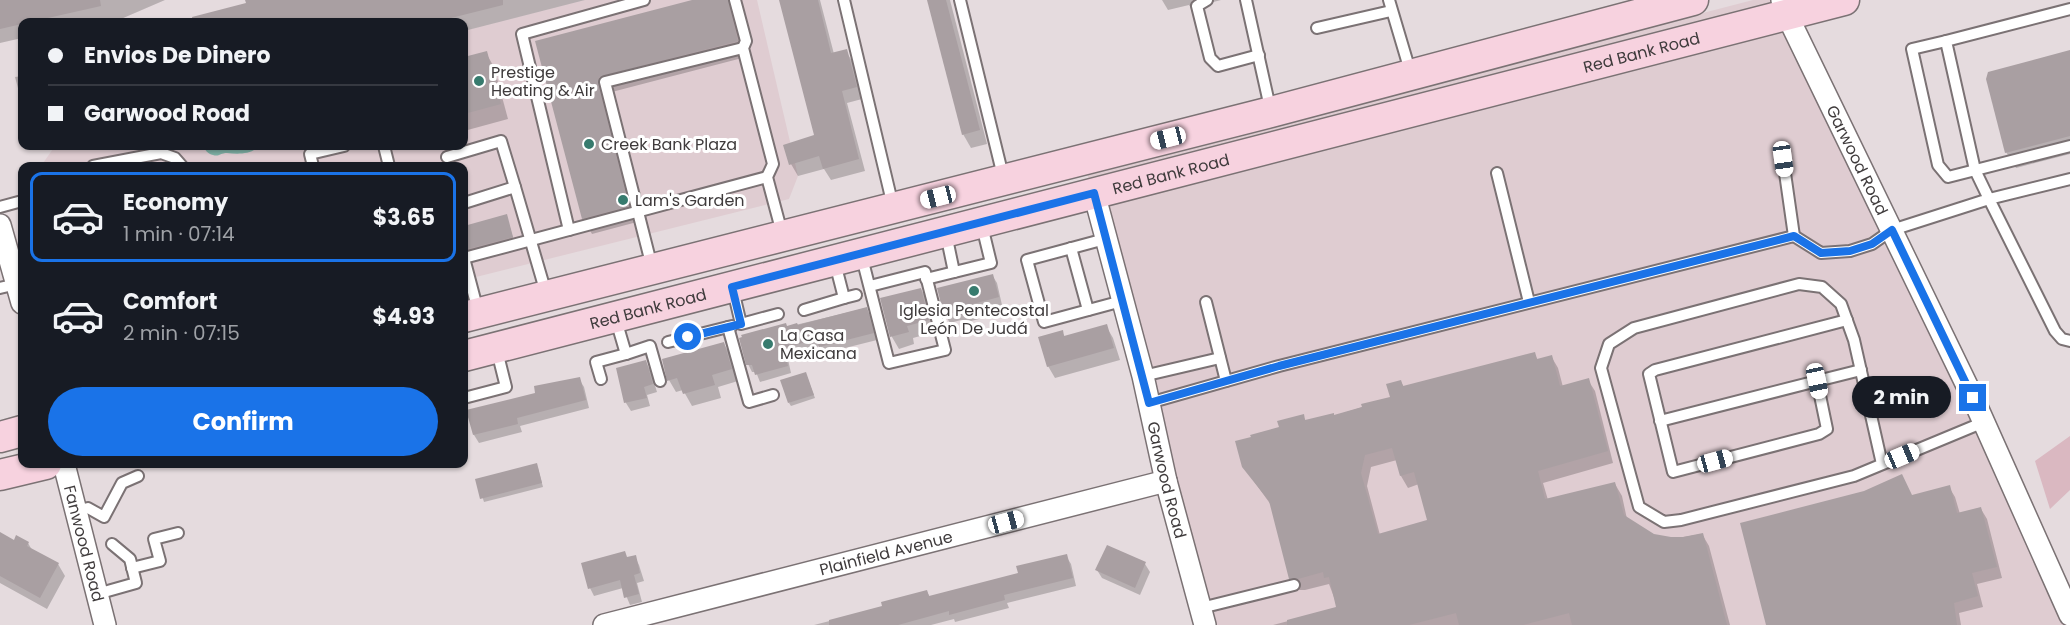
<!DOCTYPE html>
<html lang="en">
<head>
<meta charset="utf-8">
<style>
  :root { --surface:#171b24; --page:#20242c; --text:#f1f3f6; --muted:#9ea1a6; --line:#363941; --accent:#1a73e8 }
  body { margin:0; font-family:Poppins,sans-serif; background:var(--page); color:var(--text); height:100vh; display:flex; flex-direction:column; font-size:22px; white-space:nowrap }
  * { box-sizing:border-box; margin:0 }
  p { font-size:20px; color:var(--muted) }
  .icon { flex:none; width:33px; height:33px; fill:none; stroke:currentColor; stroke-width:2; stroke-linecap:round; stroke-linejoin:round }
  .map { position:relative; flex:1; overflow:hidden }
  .side { position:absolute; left:18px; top:162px; width:450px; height:306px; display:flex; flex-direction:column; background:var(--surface); border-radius:12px; box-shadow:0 2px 4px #0004 }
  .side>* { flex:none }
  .top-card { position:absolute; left:18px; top:18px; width:450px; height:132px; border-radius:12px; box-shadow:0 2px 4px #0004; display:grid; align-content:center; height:132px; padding:0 30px; background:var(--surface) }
  .end { position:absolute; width:27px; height:27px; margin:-14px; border:8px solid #1a73e8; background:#fff; box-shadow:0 0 0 3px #fff }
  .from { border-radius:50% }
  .bubble { position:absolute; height:42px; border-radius:21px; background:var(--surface); box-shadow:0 2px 4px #0004; font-size:20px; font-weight:700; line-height:42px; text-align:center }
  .car { position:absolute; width:18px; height:36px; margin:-18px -9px; border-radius:8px; box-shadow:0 0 4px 2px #0007; background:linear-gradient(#fff 24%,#345 0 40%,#fff 0 76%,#345 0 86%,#fff 0) }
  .top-card b { display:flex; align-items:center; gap:21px; height:57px; font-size:22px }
  .top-card b+b { border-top:2px solid var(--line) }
  .top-card i { width:15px; height:15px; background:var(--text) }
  ul { padding:10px 0 0; list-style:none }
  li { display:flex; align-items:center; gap:18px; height:90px; margin:0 12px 9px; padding:0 18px; border:3px solid transparent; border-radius:12px }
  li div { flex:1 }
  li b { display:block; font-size:22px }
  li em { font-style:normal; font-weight:700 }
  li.on { border-color:var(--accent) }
  li>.icon { width:54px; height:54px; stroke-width:1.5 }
  .action { display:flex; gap:12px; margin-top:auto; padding:12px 30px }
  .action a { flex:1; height:69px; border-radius:36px; background:var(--accent); color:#fff; font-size:24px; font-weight:700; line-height:69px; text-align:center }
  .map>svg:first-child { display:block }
</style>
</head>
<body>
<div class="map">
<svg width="2070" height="625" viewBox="0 0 2070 625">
  <rect width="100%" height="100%" fill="#e5dbde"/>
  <g fill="#dfccd1">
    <path d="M585,0h172l41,176 -9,23 -325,81v-114h-423l14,-20h409v-115z"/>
    <path d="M1753,0h29l288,625h-865l-62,-249 -56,-203z"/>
  </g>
  <path fill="#dab8c1" d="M2070,436v54l-20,19 -15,-48z"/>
  <path fill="#7fb1a6" d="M203,146h56c-8,9 -22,8 -32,7 -7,0 -8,4 -14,2 -5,-1 -8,-5 -10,-9z"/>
  <g fill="#0003" fill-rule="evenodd">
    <path d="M0,0h165l-51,22h-10l-2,-3 -14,3h-66v16l-22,5z"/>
    <path d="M247,0h338l-121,31v-9h-271l55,-18z"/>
    <path d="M698,0h34l14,57 -138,36 29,129 -45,12 -9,-16 -46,-176z"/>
    <path d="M781,0h39l14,54 12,-3 7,12 9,36 -15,4 18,68 -34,9 -7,-11 -26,7 -7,-12 25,-28z"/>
    <path d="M929,0h21l37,144 -16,4 -8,-14z"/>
    <path d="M1162,0h59l-30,8 -2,-3 -21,5z"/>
    <path d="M2070,51v103l-54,14 -10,-16z"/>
    <path d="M486,53l8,14 14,52 -44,12v-72z"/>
    <path d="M22,76v27l-7,-26z"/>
    <path d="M310,146h45l-39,10z"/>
    <path d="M506,215l8,26 -50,14v-28z"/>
    <path d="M992,275l5,8 5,22 -25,7 2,7 -16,4 -2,-3 -11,3 -5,-8z"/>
    <path d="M921,289l7,12 7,31 -22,6 1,6 -15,5 -7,-12 -10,-38z"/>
    <path d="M866,308l4,7 7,25 -52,13 -5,-7 -33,9 4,18 -31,9 -4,-10h-4l-4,-8 39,-37z"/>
    <path d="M1106,326l7,12 7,22 -65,18 -7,-12 14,-34 3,5z"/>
    <path d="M724,344l7,12 7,25 -20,6 3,11 -29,8 -9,-16 -7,2 -7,-12z"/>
    <path d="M1534,354l4,6 13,-4 7,12 5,19 25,-7 7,11 18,72 -70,20 5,17 67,-16 7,12 5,23 27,16 17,4 31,-5 7,12 21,79h-457l65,-17 -9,-24 -24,6h-8l-7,-12 -19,-73 -28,-39 38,-38 22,-12 3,5 28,-5 57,-18 10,-16 3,5zM1397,460l4,16 7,12 11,-4 10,37 -49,14 -13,-49 4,-19z"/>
    <path d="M646,362l4,8 7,22 -10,3 3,11 -19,5 -5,-8 -9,-34z"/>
    <path d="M807,377l8,21 -24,8 -2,-3z"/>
    <path d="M579,379l5,8 5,21 -69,18 2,6 -43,11 -5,-8 -6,-24 69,-17z"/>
    <path d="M538,468l5,19 -59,15 -7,-22z"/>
    <path d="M1949,487l6,10 5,17 21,-5 6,10 15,59 -25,6 6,23 -24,6 2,12h-194l145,-129z"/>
    <path d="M0,534l14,8 14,1 4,7 26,14 7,12 -18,33 -47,-26z"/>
    <path d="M1107,547l38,17 5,8 -10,23 -38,-17 -5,-8z"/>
    <path d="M1066,556l5,8 5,22 -69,17 2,5 -54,14 -1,-3 -23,6h-117l70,-18 43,-15 3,5 89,-23z"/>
    <path d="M635,557l4,8 5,16 -7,2 5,19 -12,3 -7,-17 -29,8 -4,-8 38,-29z"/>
  </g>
  <g fill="#a99fa2" fill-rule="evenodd">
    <path d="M0,0h100l1,6 -71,16h-8v2l-22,5z"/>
    <path d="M245,0h258v5l-68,17h-242l-1,-5 54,-14z"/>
    <path d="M692,0h36l10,41 -139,36 -1,7 31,122 -47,13 -47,-178z"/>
    <path d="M779,0h39l13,53 16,-4 10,38 -15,4 17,68 -36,10 -4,-13 -30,9 -6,-20 31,-10z"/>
    <path d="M927,0h19l34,130 -18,5z"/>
    <path d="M2070,50v86l-65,17 -19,-74 2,-7z"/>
    <path d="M487,51l14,53 -37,10v-57z"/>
    <path d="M507,214l6,23 -49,13v-24z"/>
    <path d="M993,274l6,23 -26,7 2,7 -18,5 -1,-4 -12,4 -7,-28z"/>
    <path d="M921,288l8,32 -22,6 2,6 -19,5 -10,-39z"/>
    <path d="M867,307l7,26 -55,14 -2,-8 -33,9 4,18 -33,9 -3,-10h-6l-7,-27 3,-1 -1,-2 45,-12 1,3 10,-3 1,2z"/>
    <path d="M1107,324l7,24 -67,19 -9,-30 25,-7 1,6z"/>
    <path d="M724,342l8,27 -20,6 3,10 -32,9 -6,-16 -10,3 -5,-22z"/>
    <path d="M1535,352l2,7 15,-4 8,31 29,-8 19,73 -70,20 7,28 70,-17 9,33 30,19 17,3h12l20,-4 24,92h-155l-3,-12 -46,12h-64l-3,-12 -47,12h-122v-5l49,-13 -7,-30 -5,1 -1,-6 -25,7h-9l-20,-78 -27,-34 -7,-26 16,-4 -1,-2 29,-8 -2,-6 27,-7 1,6 29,-7v2l28,-8 -1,-3 29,-7 -4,-13 15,-4 2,6zM1392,448l8,28 14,-4 13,48 -49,14 -17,-61 4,-18z"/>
    <path d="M646,360l7,24 -9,3 3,11 -23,5 -8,-35z"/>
    <path d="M806,372l8,23 -26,8 -8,-23z"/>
    <path d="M580,377l6,23 -69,18 1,6 -45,11 -7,-25 69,-17 -1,-7z"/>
    <path d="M537,463l5,20 -62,16 -5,-20z"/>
    <path d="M1902,474l10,21 38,-10 7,28 24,-6 16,60 -25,6 6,23 -24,7 3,22h-191l-26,-102 124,-32z"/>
    <path d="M0,532l14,8 2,-5 13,7 -2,4 32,17 -19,35 -40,-22z"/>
    <path d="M1107,545l39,17 -11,26 -40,-18z"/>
    <path d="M625,551l2,6 9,-2 4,18 -6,2 5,19 -15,4 -4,-18 -32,9 -7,-26z"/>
    <path d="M1067,554l6,24 -69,17 1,5 -56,15v-4l-51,14h-69v-5l53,-14 -1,-4 46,-12 2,6 89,-23 -2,-7z"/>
  </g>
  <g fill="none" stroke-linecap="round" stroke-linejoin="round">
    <defs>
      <g id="service">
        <path d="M735,0l11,41 -3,7 30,116 -6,13 15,56"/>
        <path d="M844,0l49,206"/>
        <path d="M960,0l44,180"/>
        <path d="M1207,0l-10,6 13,52 8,8 41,-11"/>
        <path d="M1246,0l25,112"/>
        <path d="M1389,0l22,74"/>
        <path d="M1317,28l74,-17"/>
        <path d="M1946,41l-34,8 26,116 10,12 122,-31"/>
        <path d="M384,146l5,20"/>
        <path d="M447,157l54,-16 14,46"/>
        <path d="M1783,159l11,77"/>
        <path d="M93,166l68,-13 14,5 7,8"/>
        <path d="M313,166l-3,-12 34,-8"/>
        <path d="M1497,173l32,129"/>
        <path d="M2070,179l-81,20 66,132 7,8 8,2"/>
        <path d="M464,203l51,-16 31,106"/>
        <path d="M0,207l22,-6"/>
        <path d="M569,230l-47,-196 122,-34"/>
        <path d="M946,234l8,38"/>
        <path d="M1105,239l-78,21 17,62 78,-21"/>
        <path d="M1071,248l17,62"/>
        <path d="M861,254l28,109 56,-13 -20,-78 -55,14"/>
        <path d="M652,267l-47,-185 138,-34"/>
        <path d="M926,279l65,-16 -9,-37"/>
        <path d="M0,288l17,-4"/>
        <path d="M733,290l8,34 37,-10"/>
        <path d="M844,298l12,-3"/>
        <path d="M1206,302l20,79"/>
        <path d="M804,310l40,-12 -9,-35"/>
        <path d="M478,311l-14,-53 303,-81"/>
        <path d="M616,320l10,34 24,-8 10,35"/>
        <path d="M728,327l21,75 24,-7"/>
        <path d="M668,342l64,-16"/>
        <path d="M1143,376l77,-18"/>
        <path d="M601,379l-5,-17 30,-8"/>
        <path d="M1817,381l44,-11"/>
        <path d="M464,398l42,-11 -9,-36"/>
        <path d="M1149,403l130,-37 515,-130 27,17 29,-2 22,-7 20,-14 97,-31 -14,-29 -29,-129 124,-32"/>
        <path d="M1660,421l157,-40 10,48 -8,5 -146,38 -24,-98 6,-4 192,-50"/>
        <path d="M1882,464l-28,-124 -13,-36 -19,-17 -23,-3 -165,44 -25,16 -8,24 38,139 25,15 17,-2 173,-44 130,-54"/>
        <path d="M76,511l12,-3 16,9 18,-34 16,-7"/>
        <path d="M132,568l28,-7 -6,-22 24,-6"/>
        <path d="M97,594l39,-11 -6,-24 -18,-15"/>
        <path d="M1201,608l93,-23"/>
      </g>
      <g id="minor">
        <path id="s1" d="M1782,0l5,15 186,383 97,217"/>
        <path id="s2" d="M1094,193l49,183 23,105 39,144"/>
        <path d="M0,225l22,78"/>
        <path id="s3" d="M64,464l41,161"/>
        <path id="s4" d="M604,625l562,-144"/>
      </g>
      <g id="secondary">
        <path d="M464,317l807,-205 422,-112"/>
        <path id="s5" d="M464,356l1380,-356"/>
        <path d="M0,437l22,-6"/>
        <path d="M0,475l46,-11"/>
      </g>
    </defs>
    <use href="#service" stroke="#7b7274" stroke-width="14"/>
    <use href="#minor" stroke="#7b7274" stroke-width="24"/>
    <use href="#secondary" stroke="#7b7274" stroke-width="33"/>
    <use href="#service" stroke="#fff" stroke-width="10"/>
    <use href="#minor" stroke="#fff" stroke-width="21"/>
    <use href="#secondary" stroke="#f7d2df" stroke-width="30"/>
  </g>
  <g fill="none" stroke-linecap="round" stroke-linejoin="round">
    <path stroke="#1a73e8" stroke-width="8" d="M688,337l53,-13 -9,-37 362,-94 55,210 130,-37 515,-130 27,17 29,-2 22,-7 20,-14 81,168"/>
  </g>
  <g fill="#377b6e" stroke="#fff" stroke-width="2">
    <circle cx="479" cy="81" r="6"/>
    <circle cx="589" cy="144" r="6"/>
    <circle cx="623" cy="200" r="6"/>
    <circle cx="974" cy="291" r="6"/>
    <circle cx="768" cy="344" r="6"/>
  </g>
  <g text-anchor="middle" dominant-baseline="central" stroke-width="6" stroke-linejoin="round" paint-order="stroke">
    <g font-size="16" fill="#3f3b3c" stroke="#fff">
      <text stroke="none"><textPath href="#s5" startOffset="1216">Red Bank Road</textPath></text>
      <text stroke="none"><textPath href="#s1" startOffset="177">Garwood Road</textPath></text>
      <text stroke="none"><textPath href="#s5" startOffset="730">Red Bank Road</textPath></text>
      <text stroke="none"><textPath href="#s5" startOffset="190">Red Bank Road</textPath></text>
      <text stroke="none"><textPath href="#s2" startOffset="296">Garwood Road</textPath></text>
      <text stroke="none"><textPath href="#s3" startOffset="82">Fanwood Road</textPath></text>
      <text stroke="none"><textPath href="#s4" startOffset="291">Plainfield Avenue</textPath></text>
    </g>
    <g font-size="16" fill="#3f3b3c" stroke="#fff" text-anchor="start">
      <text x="491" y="72">Prestige<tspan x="491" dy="18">Heating &amp; Air</tspan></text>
      <text x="601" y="144">Creek Bank Plaza</text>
      <text x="635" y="200">Lam's Garden</text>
      <text x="974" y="310" text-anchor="middle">Iglesia Pentecostal<tspan x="974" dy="18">León De Judá</tspan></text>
      <text x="780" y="335">La Casa<tspan x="780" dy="18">Mexicana</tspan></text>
    </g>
  </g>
</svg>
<i class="end from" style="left:688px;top:337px"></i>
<i class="end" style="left:1973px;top:398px"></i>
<div class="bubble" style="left:1852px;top:376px;width:99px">2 min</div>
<i class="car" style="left:1168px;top:138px;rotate:256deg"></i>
<i class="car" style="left:1783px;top:159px;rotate:172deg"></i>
<i class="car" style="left:938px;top:197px;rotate:256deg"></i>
<i class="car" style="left:1817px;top:381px;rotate:168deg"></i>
<i class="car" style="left:1902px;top:456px;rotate:67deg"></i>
<i class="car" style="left:1715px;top:461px;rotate:75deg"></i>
<i class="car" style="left:1006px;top:522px;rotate:75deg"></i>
<div class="top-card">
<b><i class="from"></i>Envios De Dinero</b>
<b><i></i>Garwood Road</b>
</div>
<section class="side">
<ul>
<li class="on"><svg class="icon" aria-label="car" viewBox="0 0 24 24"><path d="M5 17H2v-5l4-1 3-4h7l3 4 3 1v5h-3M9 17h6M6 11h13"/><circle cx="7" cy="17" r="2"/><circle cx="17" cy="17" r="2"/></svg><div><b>Economy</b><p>1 min · 07:14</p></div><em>$3.65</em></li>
<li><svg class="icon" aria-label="car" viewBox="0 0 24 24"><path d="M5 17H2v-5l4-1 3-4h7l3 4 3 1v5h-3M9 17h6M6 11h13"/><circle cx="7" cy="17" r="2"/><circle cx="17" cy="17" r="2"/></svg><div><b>Comfort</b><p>2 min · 07:15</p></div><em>$4.93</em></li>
</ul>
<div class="action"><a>Confirm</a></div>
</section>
</div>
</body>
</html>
